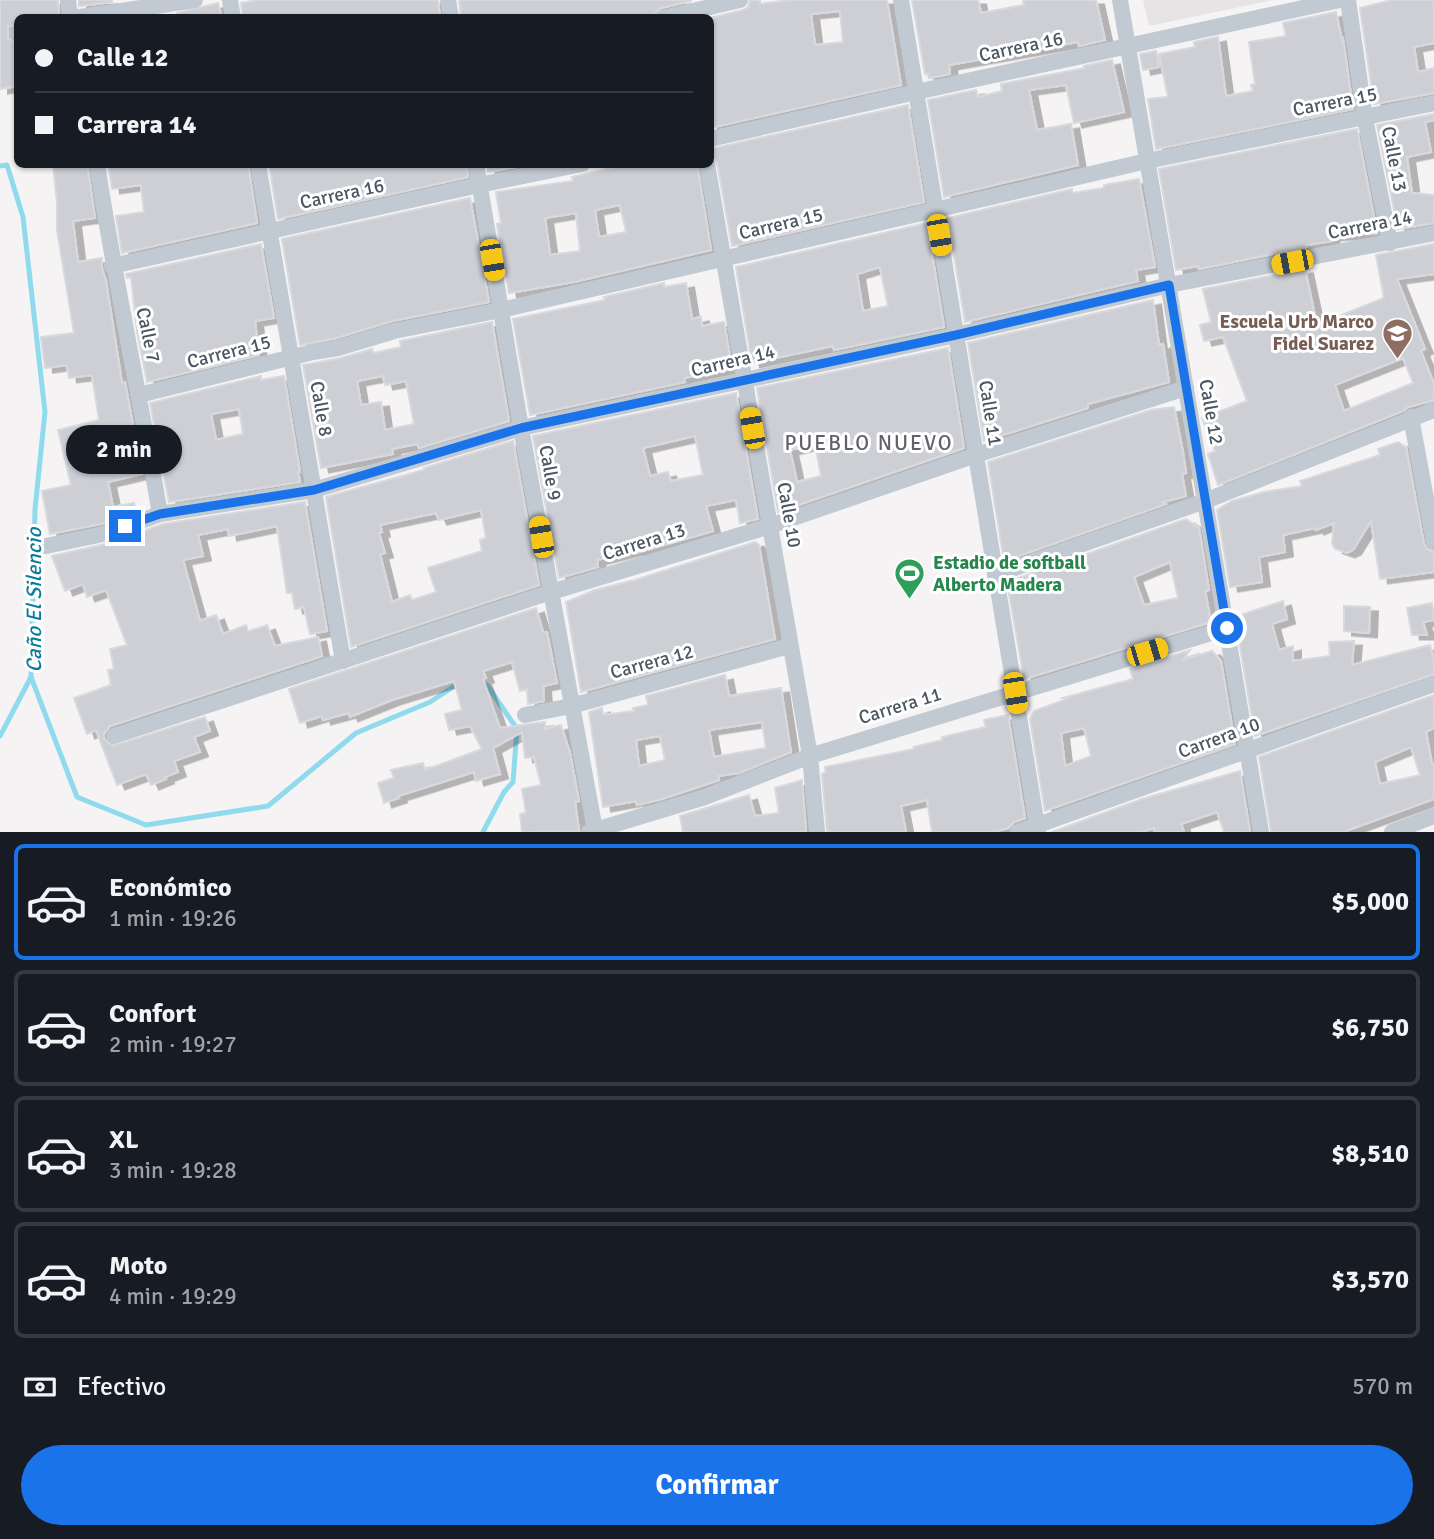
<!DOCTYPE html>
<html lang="es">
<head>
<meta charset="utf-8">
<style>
  :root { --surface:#171b24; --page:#20242c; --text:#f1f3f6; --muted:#9ea1a6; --line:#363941; --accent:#1a73e8 }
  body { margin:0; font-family:Signika,sans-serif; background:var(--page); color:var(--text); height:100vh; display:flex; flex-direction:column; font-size:26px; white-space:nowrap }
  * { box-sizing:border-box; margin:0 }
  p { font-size:23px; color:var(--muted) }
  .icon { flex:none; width:38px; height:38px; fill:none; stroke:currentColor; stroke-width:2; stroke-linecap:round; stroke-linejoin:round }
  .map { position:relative; height:832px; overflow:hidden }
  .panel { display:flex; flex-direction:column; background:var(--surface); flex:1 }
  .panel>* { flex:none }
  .banner { position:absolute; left:14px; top:14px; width:700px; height:154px; border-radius:10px; box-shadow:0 2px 5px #0004; display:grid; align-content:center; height:154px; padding:0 21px; background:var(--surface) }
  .end { position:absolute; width:32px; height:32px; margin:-16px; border:9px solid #1a73e8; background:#fff; box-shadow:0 0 0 4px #fff }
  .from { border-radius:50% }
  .bubble { position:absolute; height:49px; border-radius:24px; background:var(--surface); box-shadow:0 2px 5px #0004; font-size:23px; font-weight:700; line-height:49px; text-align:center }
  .car { position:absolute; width:21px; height:42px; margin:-21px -10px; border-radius:9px; box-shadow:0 0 5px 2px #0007; background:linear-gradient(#f5c518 24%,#345 0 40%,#f5c518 0 76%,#345 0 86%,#f5c518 0) }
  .banner b { display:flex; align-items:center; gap:24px; height:66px; font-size:26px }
  .banner b+b { border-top:2px solid var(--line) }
  .banner i { width:18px; height:18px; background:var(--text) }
  ul { padding:12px 0 0; list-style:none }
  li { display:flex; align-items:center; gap:21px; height:116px; margin:0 14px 10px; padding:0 7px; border:4px solid var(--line); border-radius:10px }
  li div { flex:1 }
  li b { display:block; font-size:26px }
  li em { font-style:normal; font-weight:700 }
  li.selected { border-color:var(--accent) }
  li>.icon { width:63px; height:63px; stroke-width:1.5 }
  .pay { display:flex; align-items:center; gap:18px; height:77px; padding:0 21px; font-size:26px }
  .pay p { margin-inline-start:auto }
  .button { display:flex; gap:14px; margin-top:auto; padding:14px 21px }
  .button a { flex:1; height:80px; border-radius:42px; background:var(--accent); color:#fff; font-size:28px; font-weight:700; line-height:80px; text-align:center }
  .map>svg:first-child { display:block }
</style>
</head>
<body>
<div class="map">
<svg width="1434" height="832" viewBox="0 0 1434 832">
  <defs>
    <filter id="shadow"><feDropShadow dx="8" dy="4.5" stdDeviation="0" flood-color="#0004"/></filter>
  </defs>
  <rect width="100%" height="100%" fill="#f5f3f3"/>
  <path fill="#e6e4e5" d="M1143,0h130l-124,26z"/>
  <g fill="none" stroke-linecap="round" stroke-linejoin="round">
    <g stroke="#90daee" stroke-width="5">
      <path d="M0,166l7,-1 16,52 22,195 -10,97 -4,168 46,120 69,28 122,-19 88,-73 74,-31 26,-17h6"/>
      <path d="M479,685h8l30,44 -4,53 -9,10 -21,40"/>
      <path d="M0,736l31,-59"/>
    </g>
  </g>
  <g fill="#cdcfd5" stroke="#d7d9de" stroke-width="2" fill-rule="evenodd" filter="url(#shadow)">
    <path d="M0,0h58l1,18h-41v5l-10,4v11l10,6v42l-18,3z"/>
    <path d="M79,0h33v2l-33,4z"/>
    <path d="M258,0h180l2,18h-197l-2,-15z"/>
    <path d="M459,0h232v1l-30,7 -7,6 -24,4h-169z"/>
    <path d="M750,0h10v4l30,-4h97l14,85 -191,43v-110l33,-8 5,-3zM840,11l3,31 -28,3 -4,-31z"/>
    <path d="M912,0h66l3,13 43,-8 -1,-5h73l9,40 -26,6 -1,-4 -129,23 1,9 -21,4 -1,-4h-3z"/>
    <path d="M1392,0h42v43l-20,4 4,25 16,-4v25l-60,11 -14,-96z"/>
    <path d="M218,3l4,15h-44l-1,-5z"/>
    <path d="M1336,12l6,29 1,-2 10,70 -197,40 -8,-50 20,-2 -9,-43 36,-7 -1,-5 24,-5 8,59 27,-5 -2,-6 4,-1 -6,-42 37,-6 -3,-13z"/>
    <path d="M1156,51l3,16 -16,3 -3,-16z"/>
    <path d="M1112,60l12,52 -50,11 -8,-38 -37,5 8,40 34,-6 7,41 -134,32 -16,-97 48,-10 2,7 24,-6 -1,-7 84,-16 -1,-2z"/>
    <path d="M908,105l16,97 -192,44 -15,-84 -7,-8v-5z"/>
    <path d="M1434,114v6l-9,2 6,30 -24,5 5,36 22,2v28l-36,6 -21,-104z"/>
    <path d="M1357,129l20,104 -46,3 1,5 -25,4v2l-108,22 -1,-3 -22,4 -17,-101z"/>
    <path d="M60,164h27l8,54 -22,3 5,41 24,-4v10l4,13 16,102 3,-1 17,92 -34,8 5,25 21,-4 2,9 -31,11 -55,11 -8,-43 29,-6 -13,-55 41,-10 -7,-45 -23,3 -2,-13 -22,3 -4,-31 33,-4 -17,-103v-27l-4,-38z"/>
    <path d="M108,164h140l9,59 -135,30 -6,-37 28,-4 -3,-27 -29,4z"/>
    <path d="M269,164h197l2,13 -190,42z"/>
    <path d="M487,164h30v3l-29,5z"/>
    <path d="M628,164h69l14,86 -137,32 -65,11 -12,-69 4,-1 -5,-31 77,-11 -1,-4zM620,205l6,27 -27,5 -4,-27zM576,213l4,38 -30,4 -5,-37z"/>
    <path d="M1139,179l16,88 -19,3 2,11 -173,41 -17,-104 124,-29v4l32,-5v-3z"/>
    <path d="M470,198l19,104 -97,19 -56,17 -36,7 -18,-106z"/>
    <path d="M927,223l17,104 -110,23 -1,-4 -81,17 -16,-96zM880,267l8,39 -25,5 -6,-37z"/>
    <path d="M261,244l13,74 -19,3 4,34 -112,27 -10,-51 -6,-54 -4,1 -1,-4z"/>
    <path d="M1434,244v30l-37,5 28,70 -4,2 13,33v16l-26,7 -5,4 -185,74 -10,-31 7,-3 -13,-33 45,-17 -24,-64 -19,4 -4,-16 11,-3 -8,-33 102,-20 12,56 67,-27 -8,-43zM1403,358l10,25 -69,28 -9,-26z"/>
    <path d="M664,283v4l22,-4 6,36 9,-2 1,9 22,-4 8,46 -48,10 1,4 -155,33 -17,-96 92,-19 -1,-3z"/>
    <path d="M1153,300l6,45 4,-1 6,38 -81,22v4l-104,33 -16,-98z"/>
    <path d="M492,322l17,99 -90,27 -2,-4 -25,5 1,5 -72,14 -18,-103 38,-7 31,-9 1,4 28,-6 -1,-6zM383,376l2,9 21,-4 8,43 -29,6 -4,-28 -20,3 -4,-24z"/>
    <path d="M948,348l16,100 -186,64 -21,-124zM815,444l6,32 -24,6 -7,-32z"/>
    <path d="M261,376v4l23,-4 16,96h-2l2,10 -131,20 -19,-99zM239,409l4,25 -27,6 -5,-26z"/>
    <path d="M736,393l22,126 -18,4 -4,-23 -30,6 7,25 -77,22v-3l-39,10 1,7 -39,11 -26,-142zM695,436l8,39 -32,6 -3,-9 -18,4 -7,-28z"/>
    <path d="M1174,407l9,45 3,21 -4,1 4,22 -23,6 3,2 -162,57 -16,-99 163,-52z"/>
    <path d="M513,441l26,144 -188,62 -25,-150 98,-27v-2zM481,510l5,28 -6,2 2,11 -54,17 8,24 -24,8 -2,-5 -18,7 -12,-48 5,-1 -6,-20 3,-1 -2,-7 56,-12 3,7z"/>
    <path d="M1398,442l8,5 18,97 3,5 7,3v20l-54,7 -9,-58 -18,29 -6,3 -12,-4 -3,-6 2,-20 -18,7 -1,-2 -32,7 2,17 -26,5 3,25 -32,5 -13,-77 15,-9 32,-9 38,-6 -2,-5 80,-26 -2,-6z"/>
    <path d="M305,502l22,129 -17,3 -6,-27 -9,2 -3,-16h-5l-10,-67 -48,10 -1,-7 -30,6 5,21 -20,4 17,61 16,-6 7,19 23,-9 2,7 19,-7 8,21 43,-9 4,19 -212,70 -6,7v6l9,7 92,-29 5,14 -16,6 6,15 -26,9 4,11 -13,5 1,2 -15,6 -5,-11 -29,11 -21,-55 -9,4 -13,-36 37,-13 -3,-15 6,-1 -4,-20 17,-4 -21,-55 -19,7 -4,-13 -18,7 -13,-35 58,-13 53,-19z"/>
    <path d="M1186,519l13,9 10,62 -4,1 6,31 -187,57 -17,-97zM1170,562l8,36 -34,7 -10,-28z"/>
    <path d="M755,542l4,3 16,94 -194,53 -15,-90 29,-12 40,-10z"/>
    <path d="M1283,601l4,18 -15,5 7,26 14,-4v15l37,-5 -1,-14 25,-1 -2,24 78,-20 4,15v14l-179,62 -20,-119z"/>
    <path d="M1432,603l2,17 -11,2 4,13h-15l-5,-27z"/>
    <path d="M1344,606l26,1 -1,26 -25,-2z"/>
    <path d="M536,608l7,24h4l10,51 -14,3 1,15 -16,3 -1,-15 -7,2 -8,-29 -29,9 3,7 -3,1 17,49 45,-6v7l16,-4 9,28 9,48 -4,1 4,29 -57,1 -2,-18 6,-1 -4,-24 19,-4 -7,-28 -9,1 -3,-26 -29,16 7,26 -24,7 -2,-9 -76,24 1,2 -15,5 -6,-20 16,-5 -3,-8 32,-7 2,7 57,-21 -12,-23 -21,4 -4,-16 17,-4 -8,-29 -62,19 -42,17 -1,-4 -26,7 -1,-4 -22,7 -11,-34z"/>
    <path d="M1190,650l-7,10 29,-9 9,10 14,83 -190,67 -15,-92 4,-8 33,-12 -4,-1 70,-19 -3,-10zM1084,728l7,28 -26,10 -4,-33z"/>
    <path d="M725,675l4,21 52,-8 10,64 -52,21 -21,3 1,4 -57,19 -25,6 -1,-4 -33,6 -14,-95 13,-4 1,7 31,-4 -1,-3 15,-3 -2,-9zM762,722l4,26 -52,9 -5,-27zM660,736l5,24 -26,6 -3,-26z"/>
    <path d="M1434,695v33l-8,4 6,32h2v35l-91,33h-72l-12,-75zM1411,747l9,28 -40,9 -5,-22z"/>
    <path d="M1008,715l17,103 -11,4 -6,6 -15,4h-61l-5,-32 -26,6 5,26h-79l-5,-58 4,-2 -1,-5 89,-18v-2l28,-7v-3l44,-10 -2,-7z"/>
    <path d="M1240,771l10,61h-26l-7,-20 -36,12 3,8h-29l-1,-4 -13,4h-89l90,-33z"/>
    <path d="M802,780l4,52h-123l-3,-16 69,-21 6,21 24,-3 -4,-25z"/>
  </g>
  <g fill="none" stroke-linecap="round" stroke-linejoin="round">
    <g stroke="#c1cad2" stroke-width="16">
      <path d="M68,0l2,18"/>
      <path d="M230,0l3,18"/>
      <path d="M448,0l3,18"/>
      <path d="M901,0l137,832"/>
      <path d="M1120,0l141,832"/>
      <path d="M1348,0l17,118 25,125"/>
      <path d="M73,18l122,-18"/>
      <path d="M663,18l77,-18"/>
      <path d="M17,33h1"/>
      <path d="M710,139l206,-47 424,-92"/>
      <path d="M97,164c18,118 43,233 63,350"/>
      <path d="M258,164l85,497"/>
      <path d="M476,164l45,264 74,402"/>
      <path d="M707,164l103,592 7,76"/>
      <path d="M112,266l367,-81 103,-21"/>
      <path d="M139,395l174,-43 25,-4 56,-17 107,-21 646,-149 287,-58"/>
      <path d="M1411,417l23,125"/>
      <path d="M46,546l62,-13 52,-19 154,-24 207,-62 435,-93 213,-50 265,-52"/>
      <path d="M995,575l210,-74 229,-91"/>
      <path d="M525,715l46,-9 218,-60"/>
      <path d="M114,736l437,-144 219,-66 206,-71 210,-67"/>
      <path d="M589,832l116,-35 105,-41 417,-128"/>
      <path d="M1018,832l416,-148"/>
      <path d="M1392,832l42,-16"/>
    </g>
  </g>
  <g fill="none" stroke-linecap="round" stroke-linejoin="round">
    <path stroke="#1a73e8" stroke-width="9" d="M125,526l35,-12 154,-24 207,-62 435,-93 213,-50 58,343"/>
  </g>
  <defs>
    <symbol id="school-pin" viewBox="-11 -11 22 30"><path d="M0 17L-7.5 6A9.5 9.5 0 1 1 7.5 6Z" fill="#8d6e63" stroke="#fff"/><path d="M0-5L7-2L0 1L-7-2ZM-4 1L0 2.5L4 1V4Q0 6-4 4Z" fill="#fff"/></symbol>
    <symbol id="stadium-pin" viewBox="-11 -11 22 30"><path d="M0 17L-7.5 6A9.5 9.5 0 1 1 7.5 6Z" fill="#2e9e5b" stroke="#fff"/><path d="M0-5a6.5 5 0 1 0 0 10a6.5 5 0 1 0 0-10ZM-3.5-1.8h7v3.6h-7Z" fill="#fff"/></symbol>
  </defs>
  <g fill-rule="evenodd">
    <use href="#school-pin" x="1380" y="316" width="35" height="47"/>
    <use href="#stadium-pin" x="892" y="556" width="35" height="47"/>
  </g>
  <g text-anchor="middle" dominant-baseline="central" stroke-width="6" stroke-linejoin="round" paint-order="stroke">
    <g font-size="19" fill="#4a5661" stroke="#fff">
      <text transform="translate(1021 47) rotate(-12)">Carrera 16</text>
      <text transform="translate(1335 102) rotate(-11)">Carrera 15</text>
      <text transform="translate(1394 159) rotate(79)">Calle 13</text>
      <text transform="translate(342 194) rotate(-12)">Carrera 16</text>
      <text transform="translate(781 224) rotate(-13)">Carrera 15</text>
      <text transform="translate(1370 225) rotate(-11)">Carrera 14</text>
      <text transform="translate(148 335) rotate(78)">Calle 7</text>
      <text transform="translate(229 352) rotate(-14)">Carrera 15</text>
      <text transform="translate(733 361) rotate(-13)">Carrera 14</text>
      <text transform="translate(321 409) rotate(80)">Calle 8</text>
      <text transform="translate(1211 412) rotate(80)">Calle 12</text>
      <text transform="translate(990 413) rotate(81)">Calle 11</text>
      <text transform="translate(550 473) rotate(80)">Calle 9</text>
      <text transform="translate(789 515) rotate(80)">Calle 10</text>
      <text transform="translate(644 542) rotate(-17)">Carrera 13</text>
      <text transform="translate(652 662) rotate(-15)">Carrera 12</text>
      <text transform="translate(900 706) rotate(-17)">Carrera 11</text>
      <text transform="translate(1219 738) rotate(-20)">Carrera 10</text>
    </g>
    <g font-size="19" font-weight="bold" fill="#785e54" stroke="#fff" text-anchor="end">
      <text x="1374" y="322">Escuela Urb Marco<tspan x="1374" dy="22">Fidel Suarez</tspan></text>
    </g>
    <g font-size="19" font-weight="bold" fill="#27864d" stroke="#fff" text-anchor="start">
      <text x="933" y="563">Estadio de softball<tspan x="933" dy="22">Alberto Madera</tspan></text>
    </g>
    <g font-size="21" letter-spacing="2" fill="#5f6368" stroke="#fff">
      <text x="869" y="443">PUEBLO NUEVO</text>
    </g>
    <g font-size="21" font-style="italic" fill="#0c7c9b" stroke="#fff">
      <text transform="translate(34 600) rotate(-90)">Caño El Silencio</text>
    </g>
  </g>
</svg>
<i class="end from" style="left:1227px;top:628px"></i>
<i class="end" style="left:125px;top:526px"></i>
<div class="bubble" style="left:66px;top:425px;width:116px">2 min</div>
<i class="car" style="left:939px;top:235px;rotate:170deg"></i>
<i class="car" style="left:492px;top:260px;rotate:170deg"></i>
<i class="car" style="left:1292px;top:262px;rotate:259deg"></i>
<i class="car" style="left:752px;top:428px;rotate:350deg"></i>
<i class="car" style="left:541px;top:537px;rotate:350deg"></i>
<i class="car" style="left:1147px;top:652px;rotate:73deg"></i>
<i class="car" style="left:1015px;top:693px;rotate:171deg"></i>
<div class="banner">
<b><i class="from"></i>Calle 12</b>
<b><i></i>Carrera 14</b>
</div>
</div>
<section class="panel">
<ul>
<li class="selected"><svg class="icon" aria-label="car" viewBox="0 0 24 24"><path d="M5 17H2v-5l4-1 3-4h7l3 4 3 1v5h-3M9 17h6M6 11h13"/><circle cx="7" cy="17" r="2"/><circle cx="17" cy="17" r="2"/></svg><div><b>Económico</b><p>1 min · 19:26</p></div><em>$5,000</em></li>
<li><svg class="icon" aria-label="car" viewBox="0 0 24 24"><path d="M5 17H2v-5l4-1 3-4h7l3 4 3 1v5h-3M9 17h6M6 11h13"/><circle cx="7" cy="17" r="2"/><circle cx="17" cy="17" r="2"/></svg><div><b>Confort</b><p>2 min · 19:27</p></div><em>$6,750</em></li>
<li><svg class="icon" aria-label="car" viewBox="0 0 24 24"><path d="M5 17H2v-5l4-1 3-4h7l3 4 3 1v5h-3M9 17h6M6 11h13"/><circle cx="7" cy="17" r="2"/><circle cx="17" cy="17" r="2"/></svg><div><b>XL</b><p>3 min · 19:28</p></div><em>$8,510</em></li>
<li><svg class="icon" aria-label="car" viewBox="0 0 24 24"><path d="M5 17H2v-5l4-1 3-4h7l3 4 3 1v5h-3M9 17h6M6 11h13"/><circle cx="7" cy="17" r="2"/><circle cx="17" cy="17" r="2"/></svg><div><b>Moto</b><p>4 min · 19:29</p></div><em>$3,570</em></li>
</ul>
<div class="pay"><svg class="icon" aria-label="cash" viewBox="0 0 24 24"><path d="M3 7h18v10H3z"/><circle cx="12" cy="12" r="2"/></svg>Efectivo<p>570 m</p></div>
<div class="button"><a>Confirmar</a></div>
</section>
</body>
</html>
